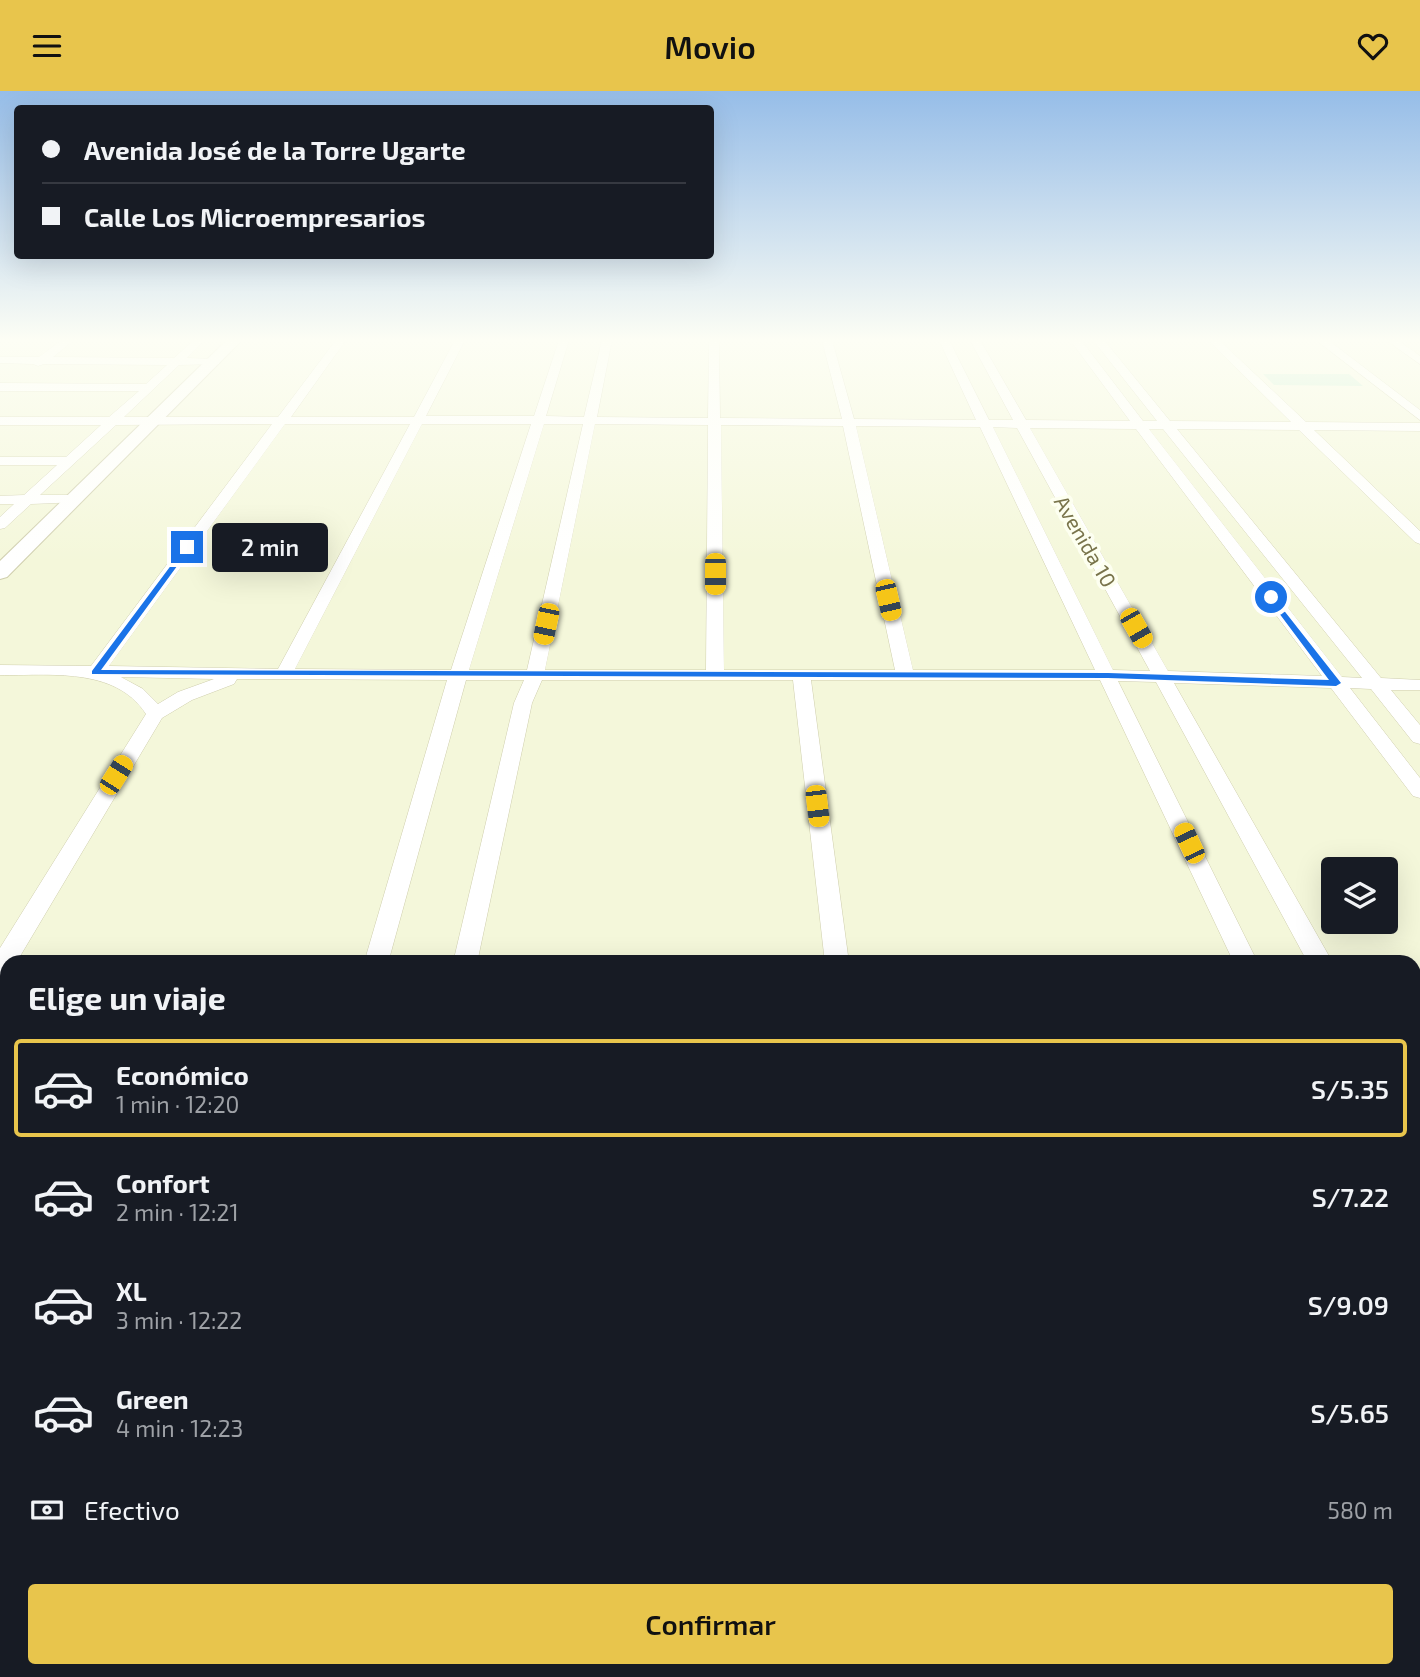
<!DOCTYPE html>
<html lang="es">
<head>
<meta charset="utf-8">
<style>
  :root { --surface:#171b24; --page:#242831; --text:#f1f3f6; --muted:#9ea1a6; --line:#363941; --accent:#e8c54c }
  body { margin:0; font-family:"Exo 2",sans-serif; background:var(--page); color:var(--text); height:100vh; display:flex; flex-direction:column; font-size:26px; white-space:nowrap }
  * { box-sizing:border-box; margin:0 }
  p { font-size:23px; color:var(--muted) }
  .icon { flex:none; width:38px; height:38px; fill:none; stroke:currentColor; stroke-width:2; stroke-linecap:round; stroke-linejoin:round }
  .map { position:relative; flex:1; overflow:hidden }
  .drawer { position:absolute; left:0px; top:864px; width:1421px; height:723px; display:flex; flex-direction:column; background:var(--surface); border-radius:21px 21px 0 0; box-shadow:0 7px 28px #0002 }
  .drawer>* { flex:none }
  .top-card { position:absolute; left:14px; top:14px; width:700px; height:154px; border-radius:7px; box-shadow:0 7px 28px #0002; display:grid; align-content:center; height:154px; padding:0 28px; background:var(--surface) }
  .tools { position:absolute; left:1321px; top:766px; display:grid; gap:14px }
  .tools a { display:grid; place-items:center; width:77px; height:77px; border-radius:7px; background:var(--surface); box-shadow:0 7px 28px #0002; font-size:35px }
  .end { position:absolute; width:32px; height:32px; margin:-16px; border:9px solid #1a73e8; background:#fff; box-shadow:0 0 0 4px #fff }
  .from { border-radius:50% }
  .bubble { position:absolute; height:49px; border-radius:7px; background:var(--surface); box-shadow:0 7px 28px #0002; font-size:23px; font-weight:600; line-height:49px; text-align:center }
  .car { position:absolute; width:21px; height:42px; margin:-21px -10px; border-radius:9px; box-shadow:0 0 5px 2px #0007; background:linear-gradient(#f5c518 24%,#345 0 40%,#f5c518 0 76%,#345 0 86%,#f5c518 0) }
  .top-card b { display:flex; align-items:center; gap:24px; height:66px; font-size:26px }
  .top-card b+b { border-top:2px solid var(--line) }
  .top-card i { width:18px; height:18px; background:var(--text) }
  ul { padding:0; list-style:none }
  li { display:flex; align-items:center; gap:21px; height:98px; margin:0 14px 10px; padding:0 14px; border:4px solid transparent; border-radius:7px }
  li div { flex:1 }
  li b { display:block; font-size:26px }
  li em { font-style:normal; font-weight:600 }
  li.selected { border-color:var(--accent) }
  li>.icon { width:63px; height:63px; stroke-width:1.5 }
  h2 { padding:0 28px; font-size:32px; line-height:84px }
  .pay { display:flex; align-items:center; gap:18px; height:77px; padding:0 28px; font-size:26px }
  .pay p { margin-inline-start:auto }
  .primary-button { display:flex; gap:14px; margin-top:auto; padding:14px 28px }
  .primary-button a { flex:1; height:80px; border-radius:7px; background:var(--accent); color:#111; font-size:28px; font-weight:600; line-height:80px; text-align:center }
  header { display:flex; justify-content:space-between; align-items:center; height:91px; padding:0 28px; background:var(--accent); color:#111; font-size:32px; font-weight:600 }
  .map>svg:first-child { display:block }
</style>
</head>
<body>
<header><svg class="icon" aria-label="menu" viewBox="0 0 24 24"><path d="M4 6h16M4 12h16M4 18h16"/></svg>Movio<svg class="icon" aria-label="heart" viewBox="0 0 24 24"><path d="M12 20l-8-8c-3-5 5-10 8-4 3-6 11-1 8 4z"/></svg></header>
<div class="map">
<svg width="1420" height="1586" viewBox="0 0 1420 1586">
  <rect width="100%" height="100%" fill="#fafde9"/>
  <path fill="#f4f7da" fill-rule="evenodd" d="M0,249h1420v1337h-1420zM1334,779h52v52h-52zM7,872h1407v708h-1407z"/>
  <path fill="#c6eccc" d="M1263,283h86l14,12 -89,-1z"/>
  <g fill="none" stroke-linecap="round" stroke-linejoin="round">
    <defs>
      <g id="minor">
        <path d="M62,249h12l-21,17 121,1 20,-18h11l-18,18 28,1 4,1v4l-40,1 -55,52h154l58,-77h10l-55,77h123l41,-77h10l-39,76h108l25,-76h10l-23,76 38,1 18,-77h10l-15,77 111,1 1,-78h10l1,78 122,1 -20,-79h10l22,79 122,1 -37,-80h10l40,80h24l-43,-80h10l46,80 104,1 -60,-81h11l62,81h14l-64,-81h11l66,81 121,1 -83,-82h11l87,82 114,1v8l-106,-1 106,101v13l-5,-2 -116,-112 -122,-1 204,249 39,2v10h-29l29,35v19l-7,-2 -42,-53 -21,-1 70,90v20l-7,-2 -82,-108 -157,-5 159,280h-25l-152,-281 -38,-1 140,282h-24l-134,-283h-289l38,283h-24l-32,-283h-251l-10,23 -55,260h-24l61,-260 10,-23h-58l-78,283h-24l83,-283 -210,-1 -3,5 -42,16 -30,18 -146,245h-9v12l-7,2v-29l146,-234c-31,-48 -98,-38 -146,-39v-10l91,1 181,-242 -156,1 -76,70h35l7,4 -2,3 -49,2 -26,24 -5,1v-12l14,-13h-14v-8l24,-1 33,-30h-57v-8h66l35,-32h-101v-8h109l30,-26h-139v-8l146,1 21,-19 -123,-1 -6,2 -5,-2 -33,-1v-6h39zM285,333h125l-132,245 -169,-3zM422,333h109l-80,246 -156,-1zM544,333h39l-56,246h-58zM595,333l113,1 -2,245h-161zM721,334l122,1 52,244h-171zM856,335l124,1 115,243h-182zM993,336l24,1 133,243 -37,-1zM1030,337l106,1 186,247 -154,-5zM1149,338h14l199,249 -20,-1zM121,586l93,2 -36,13 -20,12 -15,-15z"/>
        <path d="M1316,249h12l92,70v10z"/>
        <path d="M1386,249h12l22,16v8z"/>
        <rect x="1414" y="926" width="6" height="20"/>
        <rect x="0" y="938" width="7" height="20"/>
        <path d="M1414,1028l6,2v32l-6,-2z"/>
        <path d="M1414,1201l6,2v40l-6,-2z"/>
        <path d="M153,1580h40l-1,6h-40z"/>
        <path d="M312,1580h40l-1,6h-40z"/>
        <rect x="891" y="1580" width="40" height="6"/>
      </g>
      <path id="tertiary" d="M227,249h15l-235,237 -7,2v-18z"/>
    </defs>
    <use href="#minor" stroke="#cfcead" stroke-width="1"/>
    <use href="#tertiary" stroke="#cfcead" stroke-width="2"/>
    <use href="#minor" fill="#fff" fill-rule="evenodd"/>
    <use href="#tertiary" fill="#fff" fill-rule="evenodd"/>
  </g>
  <linearGradient id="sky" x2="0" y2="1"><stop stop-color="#96bde8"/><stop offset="0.53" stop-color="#fdfef5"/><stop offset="1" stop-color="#fdfef5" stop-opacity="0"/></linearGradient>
  <rect width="1420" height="471" fill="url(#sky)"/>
  <path fill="#1a73e8" d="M187,453l4,3 -90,123 1007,3 221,7 -62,-83 4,-3 70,89 -5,3 -228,-8 -1016,-4v-3z"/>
  <g text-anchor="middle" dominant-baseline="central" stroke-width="7" stroke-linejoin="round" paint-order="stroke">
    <g font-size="21" fill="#79744b" stroke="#fdfff0">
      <text transform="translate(1086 450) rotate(60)">Avenida 10</text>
    </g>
  </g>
</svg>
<div class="tools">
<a><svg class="icon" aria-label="layers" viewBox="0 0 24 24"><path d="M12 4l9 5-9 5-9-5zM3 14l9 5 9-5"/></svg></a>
</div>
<i class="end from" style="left:1271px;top:506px"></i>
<i class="end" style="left:187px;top:456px"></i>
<div class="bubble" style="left:212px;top:432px;width:116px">2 min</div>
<i class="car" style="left:715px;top:483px;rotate:180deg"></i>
<i class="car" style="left:888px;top:509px;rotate:167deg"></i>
<i class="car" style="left:546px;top:533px;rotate:192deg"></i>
<i class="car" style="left:1136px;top:537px;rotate:150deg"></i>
<i class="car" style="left:116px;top:684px;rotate:32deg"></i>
<i class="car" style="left:817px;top:715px;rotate:173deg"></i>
<i class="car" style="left:1189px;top:752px;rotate:335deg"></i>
<div class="top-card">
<b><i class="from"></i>Avenida José de la Torre Ugarte</b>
<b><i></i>Calle Los Microempresarios</b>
</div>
<section class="drawer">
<h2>Elige un viaje</h2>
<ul>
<li class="selected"><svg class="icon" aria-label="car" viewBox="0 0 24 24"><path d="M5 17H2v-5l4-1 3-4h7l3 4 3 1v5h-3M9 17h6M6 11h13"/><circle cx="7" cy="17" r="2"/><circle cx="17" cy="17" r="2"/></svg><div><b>Económico</b><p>1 min · 12:20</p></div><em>S/5.35</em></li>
<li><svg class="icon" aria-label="car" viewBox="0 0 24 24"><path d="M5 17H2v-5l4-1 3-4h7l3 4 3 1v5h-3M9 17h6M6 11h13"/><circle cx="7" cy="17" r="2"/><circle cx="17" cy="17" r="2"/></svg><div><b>Confort</b><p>2 min · 12:21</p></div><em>S/7.22</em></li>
<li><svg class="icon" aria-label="car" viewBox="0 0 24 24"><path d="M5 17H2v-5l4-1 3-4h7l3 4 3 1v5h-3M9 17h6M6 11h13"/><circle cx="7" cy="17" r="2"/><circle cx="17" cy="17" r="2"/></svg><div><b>XL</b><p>3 min · 12:22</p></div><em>S/9.09</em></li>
<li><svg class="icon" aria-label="car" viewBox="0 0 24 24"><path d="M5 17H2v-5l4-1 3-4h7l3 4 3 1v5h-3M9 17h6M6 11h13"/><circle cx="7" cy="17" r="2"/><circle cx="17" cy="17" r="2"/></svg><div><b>Green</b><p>4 min · 12:23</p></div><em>S/5.65</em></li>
</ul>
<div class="pay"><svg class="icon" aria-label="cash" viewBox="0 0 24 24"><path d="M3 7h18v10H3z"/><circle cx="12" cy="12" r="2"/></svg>Efectivo<p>580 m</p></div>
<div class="primary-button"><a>Confirmar</a></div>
</section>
</div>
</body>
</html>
